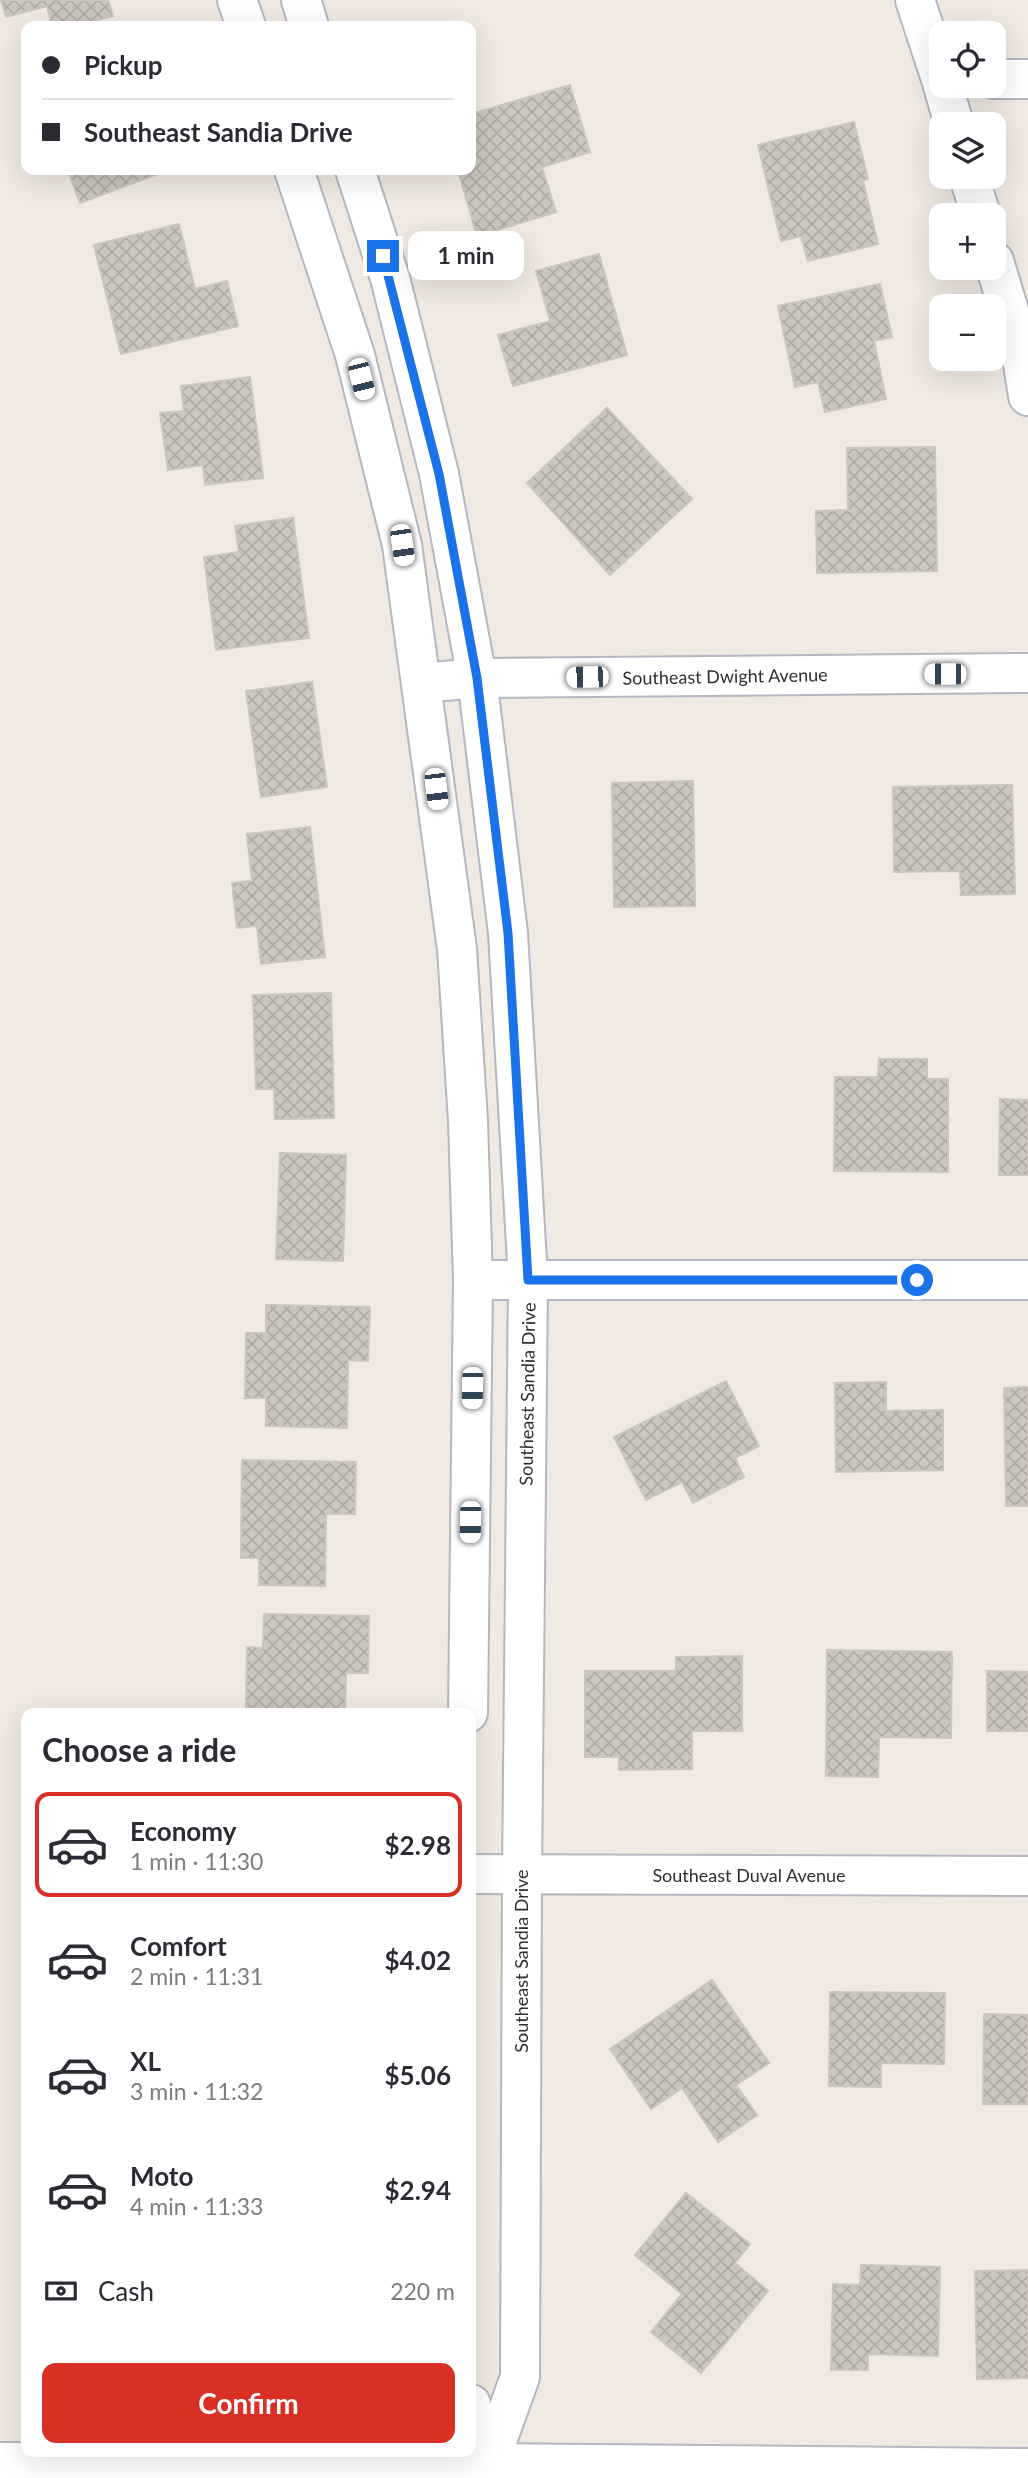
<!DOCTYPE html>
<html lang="en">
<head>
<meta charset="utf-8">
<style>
  :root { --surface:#fff; --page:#f7f7f7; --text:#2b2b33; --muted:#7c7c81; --line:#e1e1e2; --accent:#d93025 }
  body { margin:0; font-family:Lato,sans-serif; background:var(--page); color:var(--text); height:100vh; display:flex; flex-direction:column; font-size:26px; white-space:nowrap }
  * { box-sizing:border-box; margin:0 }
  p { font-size:23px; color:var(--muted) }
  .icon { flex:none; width:38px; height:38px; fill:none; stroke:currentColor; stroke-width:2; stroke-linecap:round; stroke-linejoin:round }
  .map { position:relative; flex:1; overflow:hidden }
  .panel { position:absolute; left:21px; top:1708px; width:455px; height:749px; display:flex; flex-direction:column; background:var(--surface); border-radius:14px; box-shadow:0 7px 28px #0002 }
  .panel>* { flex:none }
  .top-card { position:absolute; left:21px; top:21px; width:455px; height:154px; border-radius:14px; box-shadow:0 7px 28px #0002; display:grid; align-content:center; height:154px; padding:0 21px; background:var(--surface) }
  .controls { position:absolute; left:929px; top:21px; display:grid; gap:14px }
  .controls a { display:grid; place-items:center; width:77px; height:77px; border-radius:14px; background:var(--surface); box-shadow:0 7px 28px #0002; font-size:35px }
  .end { position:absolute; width:32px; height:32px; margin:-16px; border:9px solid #1a73e8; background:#fff; box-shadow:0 0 0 4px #fff }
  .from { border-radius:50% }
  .bubble { position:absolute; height:49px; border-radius:14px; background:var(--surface); box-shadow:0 7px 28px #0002; font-size:23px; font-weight:700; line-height:49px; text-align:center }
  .car { position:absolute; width:21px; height:42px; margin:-21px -10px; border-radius:9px; box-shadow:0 0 5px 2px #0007; background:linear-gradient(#fff 24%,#345 0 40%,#fff 0 76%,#345 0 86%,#fff 0) }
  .top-card b { display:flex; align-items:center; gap:24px; height:66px; font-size:26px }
  .top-card b+b { border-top:2px solid var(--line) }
  .top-card i { width:18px; height:18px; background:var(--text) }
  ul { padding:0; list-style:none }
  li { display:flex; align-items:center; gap:21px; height:105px; margin:0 14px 10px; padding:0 7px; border:4px solid transparent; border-radius:14px }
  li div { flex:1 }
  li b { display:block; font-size:26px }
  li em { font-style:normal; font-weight:700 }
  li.active { border-color:var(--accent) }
  li>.icon { width:63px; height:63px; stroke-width:1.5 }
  h2 { padding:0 21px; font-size:32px; line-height:84px }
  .pay { display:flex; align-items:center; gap:18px; height:77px; padding:0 21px; font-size:26px }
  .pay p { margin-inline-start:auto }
  .primary-button { display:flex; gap:14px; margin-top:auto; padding:14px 21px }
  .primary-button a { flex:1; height:80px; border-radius:14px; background:var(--accent); color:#fff; font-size:28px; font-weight:700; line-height:80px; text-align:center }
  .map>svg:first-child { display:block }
</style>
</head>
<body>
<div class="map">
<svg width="1028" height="2478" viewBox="0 0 1028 2478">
  <defs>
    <pattern id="building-cross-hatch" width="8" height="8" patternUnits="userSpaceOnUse" patternTransform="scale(1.75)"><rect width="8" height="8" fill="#cbc7bf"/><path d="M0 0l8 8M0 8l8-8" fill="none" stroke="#afaba4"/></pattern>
  </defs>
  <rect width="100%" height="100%" fill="#efe9e1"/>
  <g fill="url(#building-cross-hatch)" stroke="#cbc5ba" stroke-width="2">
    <path d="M1,0h107l5,16 -38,10h-23l-5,-20 -41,11z"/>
    <path d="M570,85l20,67 -48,15 14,45 -79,24 -19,-66h13v-56z"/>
    <path d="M854,122l14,57 -5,2 15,63 -70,17 -7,-25 -20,5 -23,-96z"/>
    <path d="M68,170h96l1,1 -85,32z"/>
    <path d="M179,224l16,65 32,-8 11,45 -117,28 -27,-109z"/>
    <path d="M599,254l28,101 -114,31 -15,-51 52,-14 -14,-50z"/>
    <path d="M880,284l12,53 -18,4 12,58 -61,13 -7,-30 -23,5 -17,-81z"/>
    <path d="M250,377l13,101 -58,7 -2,-20 -35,5 -8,-57 24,-2 -3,-25z"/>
    <path d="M607,408l85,91 -82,76 -83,-92z"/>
    <path d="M935,447l2,124 -120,2 -1,-62 32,-1 -1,-62z"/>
    <path d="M293,518l16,120 -93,12 -12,-93 35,-5 -4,-26z"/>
    <path d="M312,682l15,105 -66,10 -15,-106z"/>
    <path d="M693,781l2,125 -81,1 -2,-124z"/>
    <path d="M1012,785l3,109 -54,1 -1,-24 -66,1 -1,-85z"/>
    <path d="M310,827l15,130 -64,7 -4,-38 -20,2 -5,-45 20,-2 -5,-47z"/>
    <path d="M331,993l3,125 -59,1 -1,-30h-18l-3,-94z"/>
    <path d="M879,1059h48v20h21v93l-114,-1 1,-94h43z"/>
    <path d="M1000,1099l28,1v75h-29z"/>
    <path d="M280,1153l66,2 -3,106 -67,-2z"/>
    <path d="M266,1305l104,2 -2,54 -20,-1 -1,68 -81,-2v-28h-21l1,-65h20z"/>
    <path d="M726,1381l33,65 -24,12 9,19 -51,26 -11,-21 -36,18 -32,-63z"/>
    <path d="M886,1382v29l57,-1v60l-107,2 -1,-89z"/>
    <path d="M1028,1387v119h-22l-2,-118z"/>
    <path d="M242,1460l114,2 -1,52h-29l-1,72 -66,-1v-27h-18z"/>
    <path d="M264,1614l105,2 -1,57h-22l-1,40h-81v-4l-18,-1 1,-61 16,1z"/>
    <path d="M827,1650l125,2 -1,86 -72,-1 -1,40 -52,-1z"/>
    <path d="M742,1656v75h-50v38l-73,1v-13h-34v-86h91v-14z"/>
    <path d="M987,1671l41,1v59h-41z"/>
    <path d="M712,1980l57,83 -33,22 21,30 -39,27 -36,-54 -31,21 -41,-60z"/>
    <path d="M830,1992l115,1 -1,71 -63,-1v24l-52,-1z"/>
    <path d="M984,2014l44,1v89h-45z"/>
    <path d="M686,2193l64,51 -15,19 33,28 -67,82 -50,-41 31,-38 -47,-39z"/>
    <path d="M861,2265l79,2 -2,89 -70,-2v16h-37l2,-86 27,1z"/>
    <path d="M1028,2270v108l-51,1 -2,-108z"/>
  </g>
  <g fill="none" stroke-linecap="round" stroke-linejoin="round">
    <defs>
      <g id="minor">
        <path d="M915,0l27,82"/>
        <path d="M994,79h34"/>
        <path d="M943,86l11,38"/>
        <path d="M969,177l12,38"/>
        <path d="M994,261l27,90 7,45"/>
        <path d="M422,683l55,-5 551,-5"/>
        <path d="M473,1280h555"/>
        <path d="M471,1874l557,2"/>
        <path d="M0,2462l489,1"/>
      </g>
      <g id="tertiary">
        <path d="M237,0l9,26"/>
        <path d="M301,0l8,26"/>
        <path d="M294,170l61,185 47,190 55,404 11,172 5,159 -5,433"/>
        <path d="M355,170l35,108 49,196 38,204 31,255 20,347 -6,594 -2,503 -31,86"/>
        <path d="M471,2404l18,65"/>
        <path d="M489,2463l539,5"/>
      </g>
    </defs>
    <use href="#minor" stroke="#b4b7c1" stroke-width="42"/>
    <use href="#tertiary" stroke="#b4b7c1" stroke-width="42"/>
    <use href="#minor" stroke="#fff" stroke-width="38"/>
    <use href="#tertiary" stroke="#fff" stroke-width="38"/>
  </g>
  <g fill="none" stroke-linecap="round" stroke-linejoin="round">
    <path stroke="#1a73e8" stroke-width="9" d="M383,256l56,218 38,204 31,255 20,347h389"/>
  </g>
  <g text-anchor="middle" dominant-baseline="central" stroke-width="5" stroke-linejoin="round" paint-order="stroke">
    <g font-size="18" fill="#2e2e2e" stroke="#fff">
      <text transform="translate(725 676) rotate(-1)">Southeast Dwight Avenue</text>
      <text transform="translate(527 1394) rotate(-89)">Southeast Sandia Drive</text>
      <text x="749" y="1875">Southeast Duval Avenue</text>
      <text transform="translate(521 1961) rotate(-90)">Southeast Sandia Drive</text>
    </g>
  </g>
</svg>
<div class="controls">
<a><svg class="icon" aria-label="locate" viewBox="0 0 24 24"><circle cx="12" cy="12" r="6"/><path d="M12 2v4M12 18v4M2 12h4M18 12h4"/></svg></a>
<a><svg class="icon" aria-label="layers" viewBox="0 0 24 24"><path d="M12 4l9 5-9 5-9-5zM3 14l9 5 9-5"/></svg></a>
<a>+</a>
<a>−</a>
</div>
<i class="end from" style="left:917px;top:1280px"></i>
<i class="end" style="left:383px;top:256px"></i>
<div class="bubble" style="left:408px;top:231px;width:116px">1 min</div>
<i class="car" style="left:361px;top:379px;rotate:166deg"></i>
<i class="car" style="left:402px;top:545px;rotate:172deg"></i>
<i class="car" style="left:945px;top:674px;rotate:270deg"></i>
<i class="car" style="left:587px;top:677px;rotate:269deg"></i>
<i class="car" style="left:436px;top:789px;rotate:173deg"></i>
<i class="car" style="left:472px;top:1388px;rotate:181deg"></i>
<i class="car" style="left:470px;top:1522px;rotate:181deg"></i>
<div class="top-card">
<b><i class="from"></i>Pickup</b>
<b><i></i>Southeast Sandia Drive</b>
</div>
<section class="panel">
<h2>Choose a ride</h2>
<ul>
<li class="active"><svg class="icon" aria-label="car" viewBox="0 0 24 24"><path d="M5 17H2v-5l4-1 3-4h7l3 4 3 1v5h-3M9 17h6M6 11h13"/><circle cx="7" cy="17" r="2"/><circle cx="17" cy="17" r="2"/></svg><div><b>Economy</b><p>1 min · 11:30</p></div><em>$2.98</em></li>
<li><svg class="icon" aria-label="car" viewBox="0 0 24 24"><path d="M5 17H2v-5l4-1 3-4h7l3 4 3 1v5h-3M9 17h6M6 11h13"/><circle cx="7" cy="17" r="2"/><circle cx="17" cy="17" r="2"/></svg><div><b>Comfort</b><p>2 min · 11:31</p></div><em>$4.02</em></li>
<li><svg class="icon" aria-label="car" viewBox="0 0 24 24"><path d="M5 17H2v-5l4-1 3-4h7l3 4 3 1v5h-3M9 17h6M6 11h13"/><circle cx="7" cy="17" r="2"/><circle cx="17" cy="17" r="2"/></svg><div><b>XL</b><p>3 min · 11:32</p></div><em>$5.06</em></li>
<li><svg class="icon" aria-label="car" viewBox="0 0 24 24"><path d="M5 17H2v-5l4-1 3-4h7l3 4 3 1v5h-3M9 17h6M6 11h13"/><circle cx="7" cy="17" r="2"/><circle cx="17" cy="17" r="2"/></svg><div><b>Moto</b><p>4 min · 11:33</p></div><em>$2.94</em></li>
</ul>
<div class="pay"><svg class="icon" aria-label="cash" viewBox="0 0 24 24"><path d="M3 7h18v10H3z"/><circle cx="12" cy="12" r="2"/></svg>Cash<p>220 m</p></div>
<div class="primary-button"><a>Confirm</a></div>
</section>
</div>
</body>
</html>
